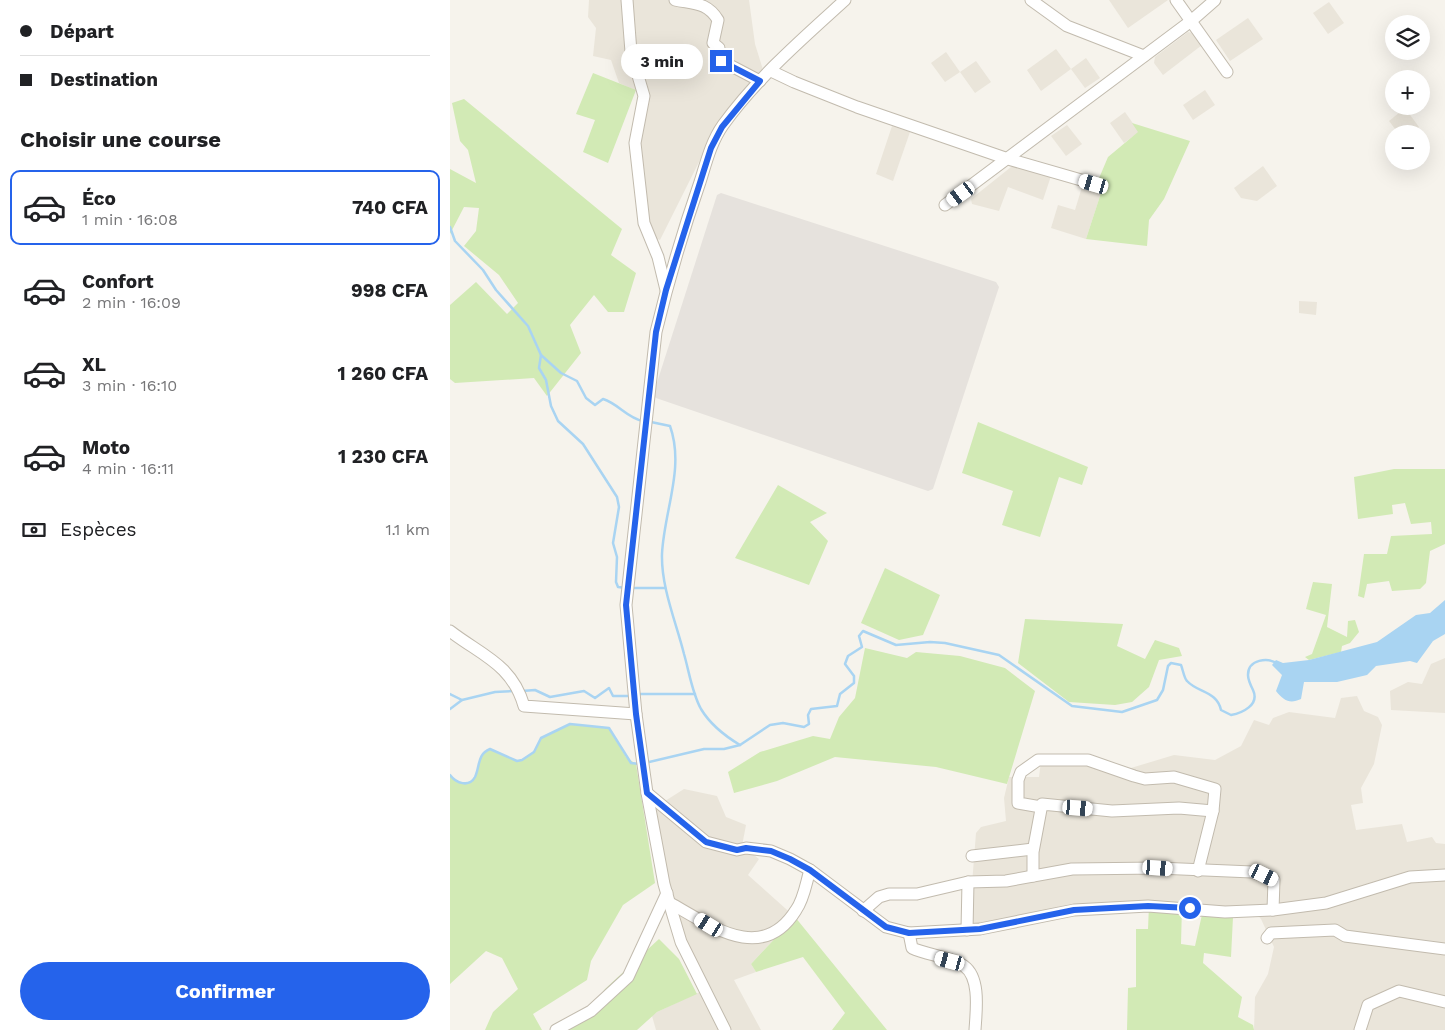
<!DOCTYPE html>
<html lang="fr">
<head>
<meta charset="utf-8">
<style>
  :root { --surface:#fff; --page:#f6f6f6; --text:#202124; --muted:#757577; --line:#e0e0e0; --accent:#2563eb }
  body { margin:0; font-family:"Work Sans",sans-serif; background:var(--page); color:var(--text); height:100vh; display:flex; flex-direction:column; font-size:19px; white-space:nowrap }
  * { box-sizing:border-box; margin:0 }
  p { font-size:16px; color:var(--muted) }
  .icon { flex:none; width:28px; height:28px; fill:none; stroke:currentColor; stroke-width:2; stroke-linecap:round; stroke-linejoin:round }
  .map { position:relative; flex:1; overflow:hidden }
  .side { display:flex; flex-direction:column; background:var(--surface); width:450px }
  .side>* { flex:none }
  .guide { display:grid; align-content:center; height:110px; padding:0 20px; background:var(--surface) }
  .buttons { position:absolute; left:935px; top:15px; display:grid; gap:10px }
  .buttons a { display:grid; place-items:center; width:45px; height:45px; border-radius:50%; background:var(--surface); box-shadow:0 5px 20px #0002; font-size:25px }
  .end { position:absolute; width:22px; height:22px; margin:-11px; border:6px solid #2563eb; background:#fff; box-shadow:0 0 0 2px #fff }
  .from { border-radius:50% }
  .bubble { position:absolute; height:35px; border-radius:18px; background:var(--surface); box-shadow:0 5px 20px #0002; font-size:16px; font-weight:700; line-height:35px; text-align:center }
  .car { position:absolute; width:15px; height:30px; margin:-15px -8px; border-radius:6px; box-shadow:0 0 4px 1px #0007; background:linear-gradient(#fff 24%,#345 0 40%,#fff 0 76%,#345 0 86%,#fff 0) }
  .guide b { display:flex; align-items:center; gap:18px; height:48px; font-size:19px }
  .guide b+b { border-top:1px solid var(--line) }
  .guide i { width:12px; height:12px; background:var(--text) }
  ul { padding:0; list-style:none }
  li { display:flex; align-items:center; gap:15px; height:75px; margin:0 10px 8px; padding:0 10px; border:2px solid transparent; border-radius:10px }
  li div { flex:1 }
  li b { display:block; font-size:19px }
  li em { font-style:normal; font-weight:700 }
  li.on { border-color:var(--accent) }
  li>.icon { width:45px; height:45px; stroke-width:1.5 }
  h2 { padding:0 20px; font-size:22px; line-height:60px }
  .pay { display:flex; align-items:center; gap:12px; height:55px; padding:0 20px; font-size:19px }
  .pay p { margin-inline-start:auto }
  .action { display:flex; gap:10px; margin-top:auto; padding:10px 20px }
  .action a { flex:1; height:58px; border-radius:30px; background:var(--accent); color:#fff; font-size:20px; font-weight:700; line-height:58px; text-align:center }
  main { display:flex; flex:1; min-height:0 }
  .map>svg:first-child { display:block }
</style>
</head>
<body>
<main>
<section class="side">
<div class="guide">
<b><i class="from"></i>Départ</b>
<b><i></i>Destination</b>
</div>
<h2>Choisir une course</h2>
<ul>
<li class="on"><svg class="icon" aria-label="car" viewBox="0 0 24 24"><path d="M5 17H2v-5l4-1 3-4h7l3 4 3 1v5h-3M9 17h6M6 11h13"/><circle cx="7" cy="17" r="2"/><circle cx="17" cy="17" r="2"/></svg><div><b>Éco</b><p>1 min · 16:08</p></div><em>740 CFA</em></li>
<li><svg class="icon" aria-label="car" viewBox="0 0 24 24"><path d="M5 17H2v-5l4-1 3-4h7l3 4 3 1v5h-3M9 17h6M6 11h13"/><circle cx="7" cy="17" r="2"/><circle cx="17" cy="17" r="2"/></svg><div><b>Confort</b><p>2 min · 16:09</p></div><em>998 CFA</em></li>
<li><svg class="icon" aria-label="car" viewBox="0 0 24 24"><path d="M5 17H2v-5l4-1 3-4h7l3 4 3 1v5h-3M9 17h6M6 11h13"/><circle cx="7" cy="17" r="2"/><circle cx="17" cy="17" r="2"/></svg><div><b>XL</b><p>3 min · 16:10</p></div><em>1 260 CFA</em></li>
<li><svg class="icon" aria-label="car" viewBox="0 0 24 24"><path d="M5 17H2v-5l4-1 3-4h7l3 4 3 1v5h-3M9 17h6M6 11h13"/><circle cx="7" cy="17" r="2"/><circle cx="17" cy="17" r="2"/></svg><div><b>Moto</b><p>4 min · 16:11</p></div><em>1 230 CFA</em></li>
</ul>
<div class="pay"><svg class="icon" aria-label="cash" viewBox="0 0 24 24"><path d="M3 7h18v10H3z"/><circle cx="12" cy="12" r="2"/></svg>Espèces<p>1.1 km</p></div>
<div class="action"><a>Confirmer</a></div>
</section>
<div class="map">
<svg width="995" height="1030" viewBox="0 0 995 1030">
  <rect width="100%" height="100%" fill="#f6f3ec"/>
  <g fill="#eae5da">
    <path d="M139,0h160l6,44 9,29 -46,51 -58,116 -17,-6 -6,-98 9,-41 -27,-12 -8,-23 -18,-4 3,-28 -8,-11z"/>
    <path d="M659,0h59l-40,28z"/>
    <path d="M879,2l15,21 -16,11 -15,-21z"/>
    <path d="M798,18l15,21 -33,22 -14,-21z"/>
    <path d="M738,32l5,1 9,12 -39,30 -9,-12 1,-6z"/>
    <path d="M606,49l15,20 15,-11 14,20 -15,10 -14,-19 -30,22 -14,-21z"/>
    <path d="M496,52l14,20 16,-11 15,21 -16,11 -15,-21 -15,10 -14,-19z"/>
    <path d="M755,90l10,15 -22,15 -10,-15z"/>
    <path d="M955,108l14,19 -9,7h-11l-10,-13z"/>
    <path d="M675,112l14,20 -15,11 -14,-20z"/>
    <path d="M617,125l15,19 -16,12 -15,-20z"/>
    <path d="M442,126l18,6 -17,49 -17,-7z"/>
    <path d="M570,166l31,10 -8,24 -35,-13 -9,24 -27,-7 -1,-5 40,-32z"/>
    <path d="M813,166l14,20 -20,15 -16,-3 -7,-10z"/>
    <path d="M632,187l19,6 -15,46 -35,-11 7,-23 17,5z"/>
    <path d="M849,301l18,1 -1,13 -17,-2z"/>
    <path d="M995,658v55l-54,-3 -1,-19 18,-9 14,2 9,-20z"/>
    <path d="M907,696l7,15 14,6 4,8 -8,39 -13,24 2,15 -12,2 5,25 46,-6 5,18 25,-5 4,6 9,1v186h-191l1,-33 13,-23 6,-27 -13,-28 -9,-10 -140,-6 -42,1 -99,24 -1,-18 6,-77 5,-6 25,-6 -2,-23 5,-21h30l2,-16 54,1 26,9 53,-16 41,5 26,-14 13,-26 15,5 4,-7 16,-6 46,6 6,-20z"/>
    <path d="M234,789l33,7 9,21 20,8 -4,21 17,13 -11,16 47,42 -44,47 5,8 -22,8 27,50h-105l-4,-14 5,-4 49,-23 -42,-105 -10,-76z"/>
  </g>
  <path fill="#e6e2dd" d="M271,193l275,89 3,5 -66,202 -5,2 -272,-93 -3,-3 64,-200z"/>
  <g fill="#d2eab5">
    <path d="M143,73l43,17 -28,73 -25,-11 12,-32 -19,-6z"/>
    <path d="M14,99l158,130 -11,26 25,18 -12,39h-16l-14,-17 -24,30 11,28 -34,43 -13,-18 -79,5 -5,-4v-74l26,-23 31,32 11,-11 -19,-28 -35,-29 12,-15 3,-23 -15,-1 -14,27v-65l26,14 -8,-33 -8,-9 -8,-38z"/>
    <path d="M682,123l58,18 -26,58 -15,21 -2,26 -61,-7 15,-46 5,-6 -9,-4 11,-26 30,-25z"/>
    <path d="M528,422l110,45 -6,18 -23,-8 -19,60 -38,-12 11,-34 -51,-18z"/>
    <path d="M944,469h51v75l-15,7 -4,32 -6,6 -28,2 -3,-10 -22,3 -3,14 -6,-2 6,-42h23l4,-18 41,-2 -1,-12 -20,2 -6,-21 -13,2 1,9 -35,5 -4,-42z"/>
    <path d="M328,485l49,28 -17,9 18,19 -19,44 -74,-27z"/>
    <path d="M435,568l55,27 -17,40 -24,5 -38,-17z"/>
    <path d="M863,582l19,2 -5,43 20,10 1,-16 7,-1 4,12 -9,11 -8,3 -1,6 -32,8 -4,-3 7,-3 14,-39 -20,-6z"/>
    <path d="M575,619l98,5 -6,22 28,13 10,-19 24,8 3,8 -23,4 -10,27 -17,15 -17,3 -46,-3 -51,-39z"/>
    <path d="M415,648l42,10 9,-6 44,4 45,12 30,23 -28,93 -71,-17 -101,-10 -58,24 -43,12 -6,-21 32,-20 53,-16 17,3 9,-22 16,-19z"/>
    <path d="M120,724l39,4 17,29 10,7 19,119 -32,22 -32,56 -4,19 -54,34 9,16h-57l8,-18 25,-23 -16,-31 -16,-7 -36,33v-209c6,8 19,13 25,2 5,-10 2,-23 15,-28l27,12 5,-1 12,-8 7,-14z"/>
    <path d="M699,905l33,1 -1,38 14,2 8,-36 30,7 -2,40 -27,-4 -1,10 39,34 -4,20 15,8 1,5h-127l1,-42 8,-1v-58h12z"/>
    <path d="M345,917l92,113h-55l13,-17 -42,-56 -47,15 -5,-8z"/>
    <path d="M209,939l20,20 18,35 -40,18 -20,18h-76l30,-23 14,-18z"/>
  </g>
  <path fill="#a9d4f2" d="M995,600v34l-12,7 -16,22 -7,-2 -34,5 -9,9 -30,7h-33l-3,17c-11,5 -17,2 -25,-8l6,-16 -10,-10 4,-5 7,3 26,-3 68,-18 39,-27 14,-2z"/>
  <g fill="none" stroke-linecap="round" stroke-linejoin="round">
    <g stroke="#a9d4f2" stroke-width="2.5">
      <path d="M0,227l5,14 28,29 13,20 32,36 13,29 20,18 16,8 9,17 9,7 8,-6c16,5 24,19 40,22"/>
      <path d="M91,355l-2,13 7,12 5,26 7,15 25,23 34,53 2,10 -6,36 4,14 -1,25 2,5 8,1"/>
      <path d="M201,422l19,4c15,42 -6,85 -8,128 -1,33 14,68 22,100 5,17 8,39 17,55 9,15 24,27 39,36"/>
      <path d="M181,588h34"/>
      <path d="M72,691l13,-1 15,7 34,-6 11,7 14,-10 4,8h18"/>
      <path d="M0,694l12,6 33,-8 19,-1"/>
      <path d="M189,694h56"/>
      <path d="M0,709l12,-9"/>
      <path d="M195,763l59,-14h20l16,-4 30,-20 13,-2 21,4 5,-3 -1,-9 3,-6 26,-3 3,-12 14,-11v-7l-9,-12 3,-8 14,-9 -3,-11 4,-5 33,14 34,-3 15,1 54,12 73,51 50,6 35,-12 6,-10 5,-24 3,-3 10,2c2,5 3,13 6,16 11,12 30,10 34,29l10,5c11,-2 29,-10 22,-25 -2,-4 -5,-10 -5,-15 0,-16 20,-18 30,-11"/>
      <path d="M0,775c6,8 19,13 25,2 5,-10 2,-23 15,-28l27,12 5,-1 12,-8 7,-14 29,-14 39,4 22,35 9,1"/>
    </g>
    <defs>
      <g id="minor">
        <path d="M177,0l4,52 13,44 -9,47 9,80 14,34 8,33"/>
        <path d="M225,0c19,4 32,2 43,20l-5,23 6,5 -1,11 42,22"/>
        <path d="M581,0l36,26 77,30"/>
        <path d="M726,0l51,72"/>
        <path d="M321,71l23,11 63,25 151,52 94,27"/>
        <path d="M495,205l246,-184 24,-21"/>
        <path d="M0,631c31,24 62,33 74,75l112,8"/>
        <path d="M197,793l59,49 31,8 9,-2 25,3 19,8 20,11 76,57 23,6 71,-4 94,-19 74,-4 77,6 48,-2 53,-7 84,-26 35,-2"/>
        <path d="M591,807l-23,-4v-23l3,-8 17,-12h50l46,16 11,3 29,-2 41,12 -2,22 -15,60"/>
        <path d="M522,856l61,-7"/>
        <path d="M583,876v-24l9,-48 70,7 67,-3 34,3"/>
        <path d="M220,903c40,22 92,62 126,7 8,-11 10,-27 14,-40"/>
        <path d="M413,911l16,-14 10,-3h28l51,-12 38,-1 66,-12 86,-1 94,4 22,8 -1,30"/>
        <path d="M517,930l1,-48"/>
        <path d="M459,933l3,15c15,7 40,9 52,18 17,12 12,46 11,64"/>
        <path d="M817,938l4,-5 64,-3 10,6 100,13"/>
        <path d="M106,1030l35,-19 37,-34 39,-84"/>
        <path d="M275,1030l-44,-88 -9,-30 -8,-28 -17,-91 -11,-79 -10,-109 30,-273c12,-50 27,-101 44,-150 6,-19 11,-40 23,-57 34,-47 79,-86 122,-125"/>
        <path d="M910,1030l8,-25 31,-14 46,11"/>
      </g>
    </defs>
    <use href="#minor" stroke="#c2bbae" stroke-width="13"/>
    <use href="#minor" stroke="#fff" stroke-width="11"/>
  </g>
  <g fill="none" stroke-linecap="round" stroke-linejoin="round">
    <path stroke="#2563eb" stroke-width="6" d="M271,61l39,20 -38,46 -11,21 -45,142 -10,42 -30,273 10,109 11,79 59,49 31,8 9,-2 25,3 19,8 20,11 76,57 23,6 71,-4 94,-19 74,-4 42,2"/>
  </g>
</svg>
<div class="buttons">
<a><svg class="icon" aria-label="layers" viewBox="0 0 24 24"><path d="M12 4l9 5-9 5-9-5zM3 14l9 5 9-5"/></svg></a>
<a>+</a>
<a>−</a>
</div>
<i class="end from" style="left:740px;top:908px"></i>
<i class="end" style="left:271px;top:61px"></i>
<div class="bubble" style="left:171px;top:44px;width:82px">3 min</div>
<i class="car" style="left:644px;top:184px;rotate:286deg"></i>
<i class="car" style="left:511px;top:194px;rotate:234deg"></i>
<i class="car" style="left:628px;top:808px;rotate:95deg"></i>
<i class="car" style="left:708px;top:868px;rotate:94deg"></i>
<i class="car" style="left:814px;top:875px;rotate:116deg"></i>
<i class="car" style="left:259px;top:925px;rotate:301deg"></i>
<i class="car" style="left:500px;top:961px;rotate:285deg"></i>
</div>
</main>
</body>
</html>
